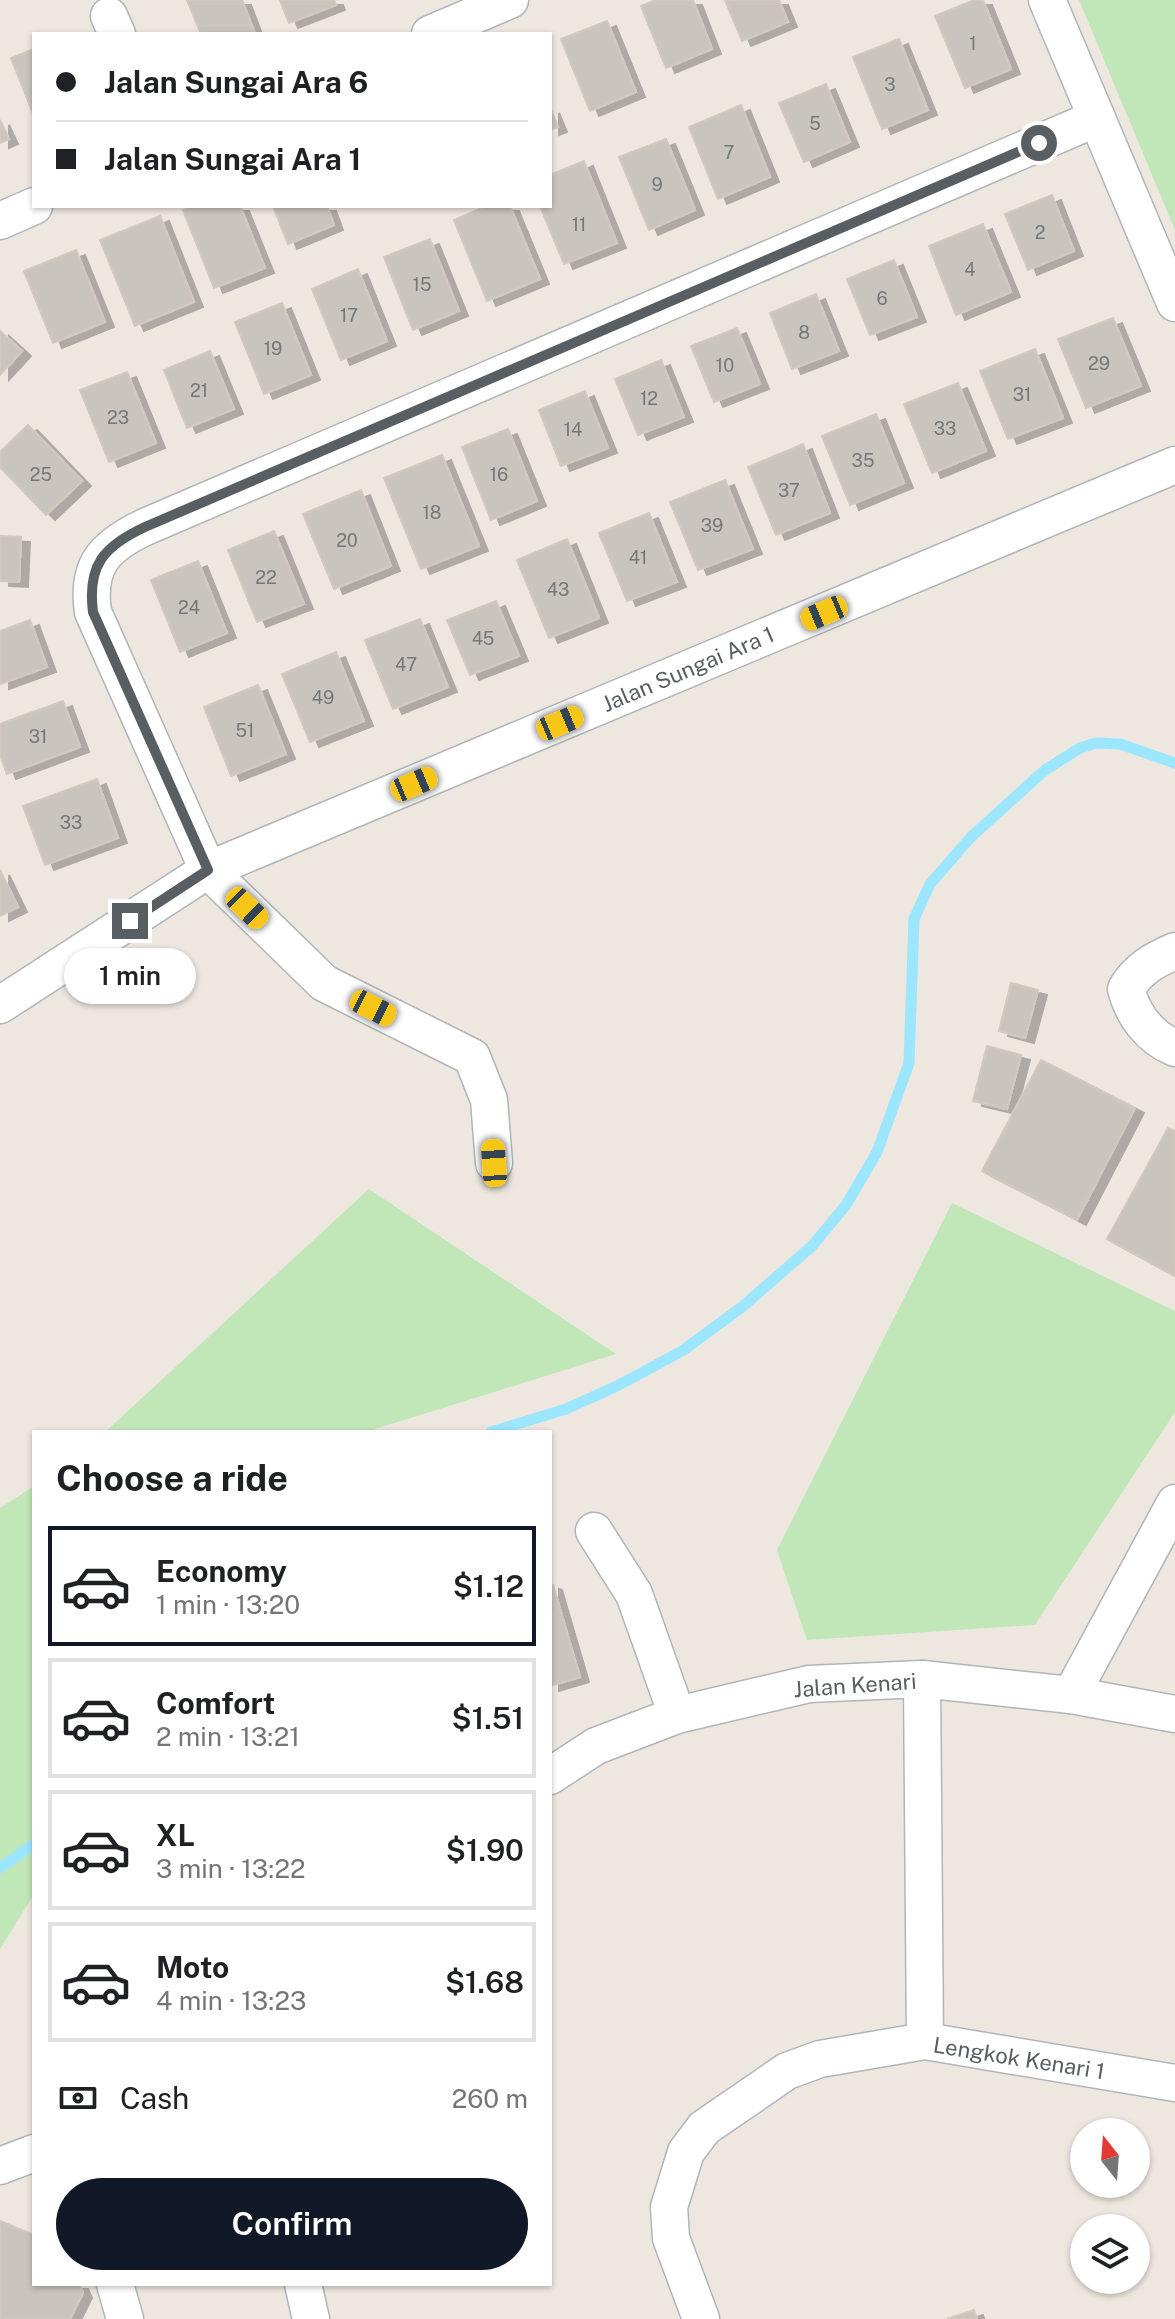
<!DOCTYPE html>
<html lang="en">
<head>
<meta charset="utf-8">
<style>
  :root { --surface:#fff; --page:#f2f2f2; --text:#202124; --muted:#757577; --line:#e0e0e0; --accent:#111827 }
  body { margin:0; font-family:"Public Sans",sans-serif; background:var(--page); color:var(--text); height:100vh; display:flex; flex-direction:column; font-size:30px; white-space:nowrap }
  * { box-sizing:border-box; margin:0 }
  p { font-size:26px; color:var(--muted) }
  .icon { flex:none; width:44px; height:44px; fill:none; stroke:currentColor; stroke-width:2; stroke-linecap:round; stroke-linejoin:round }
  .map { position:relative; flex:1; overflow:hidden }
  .drawer { position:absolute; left:32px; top:1430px; width:520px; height:856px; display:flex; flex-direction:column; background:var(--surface); border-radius:0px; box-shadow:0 2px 6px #0004 }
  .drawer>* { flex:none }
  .banner { position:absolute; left:32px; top:32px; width:520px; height:176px; border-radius:0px; box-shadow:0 2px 6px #0004; display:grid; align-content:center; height:176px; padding:0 24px; background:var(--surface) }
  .needle { width:52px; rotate:343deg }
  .buttons { position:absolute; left:1070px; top:2118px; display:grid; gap:16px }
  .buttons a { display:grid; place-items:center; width:80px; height:80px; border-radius:50%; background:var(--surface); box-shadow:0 2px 6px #0004; font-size:40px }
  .end { position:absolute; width:36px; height:36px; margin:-18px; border:10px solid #585e62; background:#fff; box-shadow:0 0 0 4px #fff }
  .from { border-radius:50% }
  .bubble { position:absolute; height:56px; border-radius:28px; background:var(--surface); box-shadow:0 2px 6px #0004; font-size:26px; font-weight:600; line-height:56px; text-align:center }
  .car { position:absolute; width:24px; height:48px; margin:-24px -12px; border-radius:10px; box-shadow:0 0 6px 2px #0007; background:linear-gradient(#f5c518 24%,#345 0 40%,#f5c518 0 76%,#345 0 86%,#f5c518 0) }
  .banner b { display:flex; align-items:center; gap:28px; height:76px; font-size:30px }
  .banner b+b { border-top:2px solid var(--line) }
  .banner i { width:20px; height:20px; background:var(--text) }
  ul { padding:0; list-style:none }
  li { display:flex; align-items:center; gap:24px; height:120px; margin:0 16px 12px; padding:0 8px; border:4px solid var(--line); border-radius:0px }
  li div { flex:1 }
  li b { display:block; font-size:30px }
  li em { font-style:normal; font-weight:600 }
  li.selected { border-color:var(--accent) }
  li>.icon { width:72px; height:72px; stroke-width:1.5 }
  h2 { padding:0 24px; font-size:36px; line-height:96px }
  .pay { display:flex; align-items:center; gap:20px; height:88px; padding:0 24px; font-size:30px }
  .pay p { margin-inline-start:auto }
  .action { display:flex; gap:16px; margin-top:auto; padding:16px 24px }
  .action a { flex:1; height:92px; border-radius:48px; background:var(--accent); color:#fff; font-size:32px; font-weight:600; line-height:92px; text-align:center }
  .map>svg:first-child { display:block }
</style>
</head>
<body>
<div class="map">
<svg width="1175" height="2319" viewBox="0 0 1175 2319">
  <defs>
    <filter id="shadow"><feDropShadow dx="9" dy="5" stdDeviation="0" flood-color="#0004"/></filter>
  </defs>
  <rect width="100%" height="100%" fill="#ede7df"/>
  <g fill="#c1e7b9">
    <path d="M1079,0h96v230z"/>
    <path d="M369,1189l247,165 -250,78h-261z"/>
    <path d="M952,1203l223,108v101l-140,213 -228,15 -30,-90z"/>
    <path d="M34,1486v408l-34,55v-441z"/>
  </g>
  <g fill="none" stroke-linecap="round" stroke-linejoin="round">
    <g stroke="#9de6ff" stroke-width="11">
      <path d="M491,1432l75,-23 51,-23 65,-35 60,-44 70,-61 34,-41 31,-53 32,-89 5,-144 16,-35 41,-47 74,-67 35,-22 16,-5 24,1 55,19"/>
      <path d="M0,1868l34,-24"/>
    </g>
  </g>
  <g fill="#cac4be" stroke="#d2c8bd" stroke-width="2" filter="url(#shadow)">
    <path d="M187,0h55l13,34h-54z"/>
    <path d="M280,0h54l2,5 -47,18z"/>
    <path d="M656,0h37l19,49 -46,19 -25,-62z"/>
    <path d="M725,0h54l9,22 -46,19z"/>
    <path d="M974,0h9l28,69 -46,19 -30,-72z"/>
    <path d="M607,21l29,71 -46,19 -29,-72z"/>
    <path d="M899,39l29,71 -46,19 -29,-72z"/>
    <path d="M34,49v67l-23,-58z"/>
    <path d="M826,84l24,58 -46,20 -25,-59z"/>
    <path d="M741,105l29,72 -52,22 -29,-72z"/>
    <path d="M550,108l8,19 -8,3z"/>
    <path d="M0,120l9,19 -9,4z"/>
    <path d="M666,139l29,71 -46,20 -30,-73z"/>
    <path d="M584,161l33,82 -53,21 -24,-58h10v-31z"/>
    <path d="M1052,195l22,56 -46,19 -23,-56z"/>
    <path d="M194,206h46l25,62 -51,20 -31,-78z"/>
    <path d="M273,206h54l7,19 -46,19z"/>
    <path d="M487,206h23l30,73 -53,22 -33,-81z"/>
    <path d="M160,216l34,86 -59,24 -35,-86z"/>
    <path d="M983,224l28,68 -55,23 -27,-69z"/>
    <path d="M430,239l29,72 -46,19 -29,-73z"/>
    <path d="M76,250l29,72 -52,21 -29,-72z"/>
    <path d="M894,260l23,57 -47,18 -23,-56z"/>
    <path d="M358,269l29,72 -46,19 -29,-71z"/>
    <path d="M816,294l23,57 -47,18 -22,-56z"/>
    <path d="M282,303l29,72 -47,19 -29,-72z"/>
    <path d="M1113,318l28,68 -55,22 -28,-69z"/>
    <path d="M737,328l23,56 -46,18 -23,-56z"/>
    <path d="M0,331l22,20 -22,24z"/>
    <path d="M1035,349l28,69 -55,21 -28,-68z"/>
    <path d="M210,351l24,58 -47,19 -23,-58z"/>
    <path d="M661,360l23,57 -46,18 -23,-56z"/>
    <path d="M127,372l29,71 -47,19 -29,-72z"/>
    <path d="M958,383l28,68 -54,22 -28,-69z"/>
    <path d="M585,391l23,57 -47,18 -22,-56z"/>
    <path d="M876,414l28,69 -54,22 -28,-69z"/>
    <path d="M28,425l54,56 -36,34 -46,-48v-15z"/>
    <path d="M508,429l29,72 -46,19 -29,-73z"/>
    <path d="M803,444l27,69 -54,22 -28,-68z"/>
    <path d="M442,455l37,91 -58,23 -37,-91z"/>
    <path d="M725,480l28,69 -55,21 -28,-68z"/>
    <path d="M361,490l30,76 -57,23 -31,-75z"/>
    <path d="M649,513l28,69 -50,19 -28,-68z"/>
    <path d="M274,531l30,73 -47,18 -29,-72z"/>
    <path d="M0,536l21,1 -2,45 -19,-1z"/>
    <path d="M567,539l32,79 -50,20 -32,-78z"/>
    <path d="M198,561l29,72 -47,19 -29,-72z"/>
    <path d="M496,601l23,55 -49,19 -23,-55z"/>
    <path d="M420,619l28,68 -55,22 -28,-69z"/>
    <path d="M30,620l17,47 -47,17v-53z"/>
    <path d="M336,652l28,69 -54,21 -28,-68z"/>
    <path d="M258,685l28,69 -55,22 -27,-69z"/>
    <path d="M63,701l17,46 -73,27 -7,-19v-31z"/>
    <path d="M97,779l21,59 -73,27 -22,-59z"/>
    <path d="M0,870l18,37 -18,9z"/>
    <path d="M1011,983l27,7 -13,48 -26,-7z"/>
    <path d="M987,1046l34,9 -14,54 -34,-8z"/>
    <path d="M1041,1060l94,48 -58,112 -95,-49z"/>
    <path d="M1168,1128l7,3v145l-68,-37z"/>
    <path d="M550,1584l3,1 27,92 -30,9z"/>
    <path d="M0,2221l34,14v49h45l4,9 -13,26h-70z"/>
    <path d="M974,2310l3,9h-30z"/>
  </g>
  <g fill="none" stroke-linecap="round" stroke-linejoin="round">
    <defs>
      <g id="minor">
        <path d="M1047,0l128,303"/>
        <path d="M109,16l8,18"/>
        <path d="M430,34l80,-34"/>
        <path d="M0,221l34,-15"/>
        <path d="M1175,951c-21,9 -37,18 -49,38 7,26 23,48 49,59"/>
        <path d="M0,1005l208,-135 967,-405"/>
        <path d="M494,1163l-5,-63 -17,-43 -148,-74 -116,-113 -115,-258c-7,-47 12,-66 52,-85l952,-409"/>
        <path d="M594,1531l40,63 43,121"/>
        <path d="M922,1679l3,362"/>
        <path d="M1071,1695l104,-192"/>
        <path d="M550,1776l46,-30 81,-31 132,-31 113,-5 149,16 104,19"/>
        <path d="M0,2166l34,-13"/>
        <path d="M115,2284l10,35"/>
        <path d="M303,2284l8,35"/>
        <path d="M701,2319l-30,-81 -2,-31 17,-55 18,-24 83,-57 33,-12 105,-18 250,42"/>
      </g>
    </defs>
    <use href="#minor" stroke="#b0b5b9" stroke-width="39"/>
    <use href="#minor" stroke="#fff" stroke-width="36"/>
  </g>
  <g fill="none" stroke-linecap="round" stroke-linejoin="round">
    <path stroke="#585e62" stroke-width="10" d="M130,921l78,-51 -115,-258c-6,-47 11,-66 52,-85l894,-384"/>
  </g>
  <g text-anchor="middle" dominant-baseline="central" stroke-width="6" stroke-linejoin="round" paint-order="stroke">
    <g font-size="18" fill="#747879">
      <text x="973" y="43">1</text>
      <text x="890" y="84">3</text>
      <text x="815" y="123">5</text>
      <text x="729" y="152">7</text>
      <text x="657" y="184">9</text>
      <text x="579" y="224">11</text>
      <text x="1040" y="232">2</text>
      <text x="970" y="269">4</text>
      <text x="422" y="284">15</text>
      <text x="882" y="298">6</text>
      <text x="349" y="315">17</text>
      <text x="804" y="332">8</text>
      <text x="273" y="348">19</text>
      <text x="1099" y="363">29</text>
      <text x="725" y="365">10</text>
      <text x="199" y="390">21</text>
      <text x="1022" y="394">31</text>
      <text x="649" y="398">12</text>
      <text x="118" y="417">23</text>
      <text x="945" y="428">33</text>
      <text x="573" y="429">14</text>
      <text x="863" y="460">35</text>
      <text x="41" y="474">25</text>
      <text x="499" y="474">16</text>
      <text x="789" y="490">37</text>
      <text x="432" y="512">18</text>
      <text x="712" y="525">39</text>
      <text x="347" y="540">20</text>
      <text x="638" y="557">41</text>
      <text x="266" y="577">22</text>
      <text x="558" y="589">43</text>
      <text x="189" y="607">24</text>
      <text x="483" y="638">45</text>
      <text x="406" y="664">47</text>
      <text x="323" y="697">49</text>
      <text x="245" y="730">51</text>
      <text x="38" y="736">31</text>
      <text x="71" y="822">33</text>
    </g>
    <g font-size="22" fill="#585e62" stroke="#fff">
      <text transform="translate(688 669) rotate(-23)">Jalan Sungai Ara 1</text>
      <text transform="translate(855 1685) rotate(-4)">Jalan Kenari</text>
      <text transform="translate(1019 2058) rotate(9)">Lengkok Kenari 1</text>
    </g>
  </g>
</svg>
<div class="buttons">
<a><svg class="needle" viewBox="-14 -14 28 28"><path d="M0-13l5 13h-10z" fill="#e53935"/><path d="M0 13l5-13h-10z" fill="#757577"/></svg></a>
<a><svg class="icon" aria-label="layers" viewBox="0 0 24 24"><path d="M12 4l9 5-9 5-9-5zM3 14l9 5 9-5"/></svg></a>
</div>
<i class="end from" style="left:1039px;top:143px"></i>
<i class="end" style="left:130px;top:921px"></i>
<div class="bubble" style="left:64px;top:948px;width:132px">1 min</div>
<i class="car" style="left:824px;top:613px;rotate:247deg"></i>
<i class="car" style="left:560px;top:723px;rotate:67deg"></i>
<i class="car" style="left:414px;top:784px;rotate:67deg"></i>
<i class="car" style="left:247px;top:908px;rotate:134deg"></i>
<i class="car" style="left:373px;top:1008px;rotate:117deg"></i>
<i class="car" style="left:494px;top:1163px;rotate:356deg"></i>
<div class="banner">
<b><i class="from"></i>Jalan Sungai Ara 6</b>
<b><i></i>Jalan Sungai Ara 1</b>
</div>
<section class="drawer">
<h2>Choose a ride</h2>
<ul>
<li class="selected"><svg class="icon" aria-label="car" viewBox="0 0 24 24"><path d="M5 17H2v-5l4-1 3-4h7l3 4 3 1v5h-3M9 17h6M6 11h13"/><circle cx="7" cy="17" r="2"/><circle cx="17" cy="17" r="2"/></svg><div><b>Economy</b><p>1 min · 13:20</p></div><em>$1.12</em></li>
<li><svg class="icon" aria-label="car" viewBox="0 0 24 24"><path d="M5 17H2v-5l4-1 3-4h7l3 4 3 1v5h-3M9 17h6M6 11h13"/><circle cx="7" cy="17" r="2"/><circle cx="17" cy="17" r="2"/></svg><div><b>Comfort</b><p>2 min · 13:21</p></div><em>$1.51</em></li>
<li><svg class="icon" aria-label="car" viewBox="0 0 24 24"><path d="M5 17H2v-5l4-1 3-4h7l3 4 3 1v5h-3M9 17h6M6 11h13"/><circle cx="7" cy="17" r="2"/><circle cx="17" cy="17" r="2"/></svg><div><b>XL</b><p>3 min · 13:22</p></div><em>$1.90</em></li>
<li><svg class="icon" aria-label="car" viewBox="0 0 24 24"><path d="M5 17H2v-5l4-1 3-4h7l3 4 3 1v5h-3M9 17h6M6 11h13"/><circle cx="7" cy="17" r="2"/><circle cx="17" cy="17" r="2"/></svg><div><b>Moto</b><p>4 min · 13:23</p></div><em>$1.68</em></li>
</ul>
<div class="pay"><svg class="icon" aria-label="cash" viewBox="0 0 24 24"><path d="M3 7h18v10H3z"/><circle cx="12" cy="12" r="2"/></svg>Cash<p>260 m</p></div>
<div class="action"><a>Confirm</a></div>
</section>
</div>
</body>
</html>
